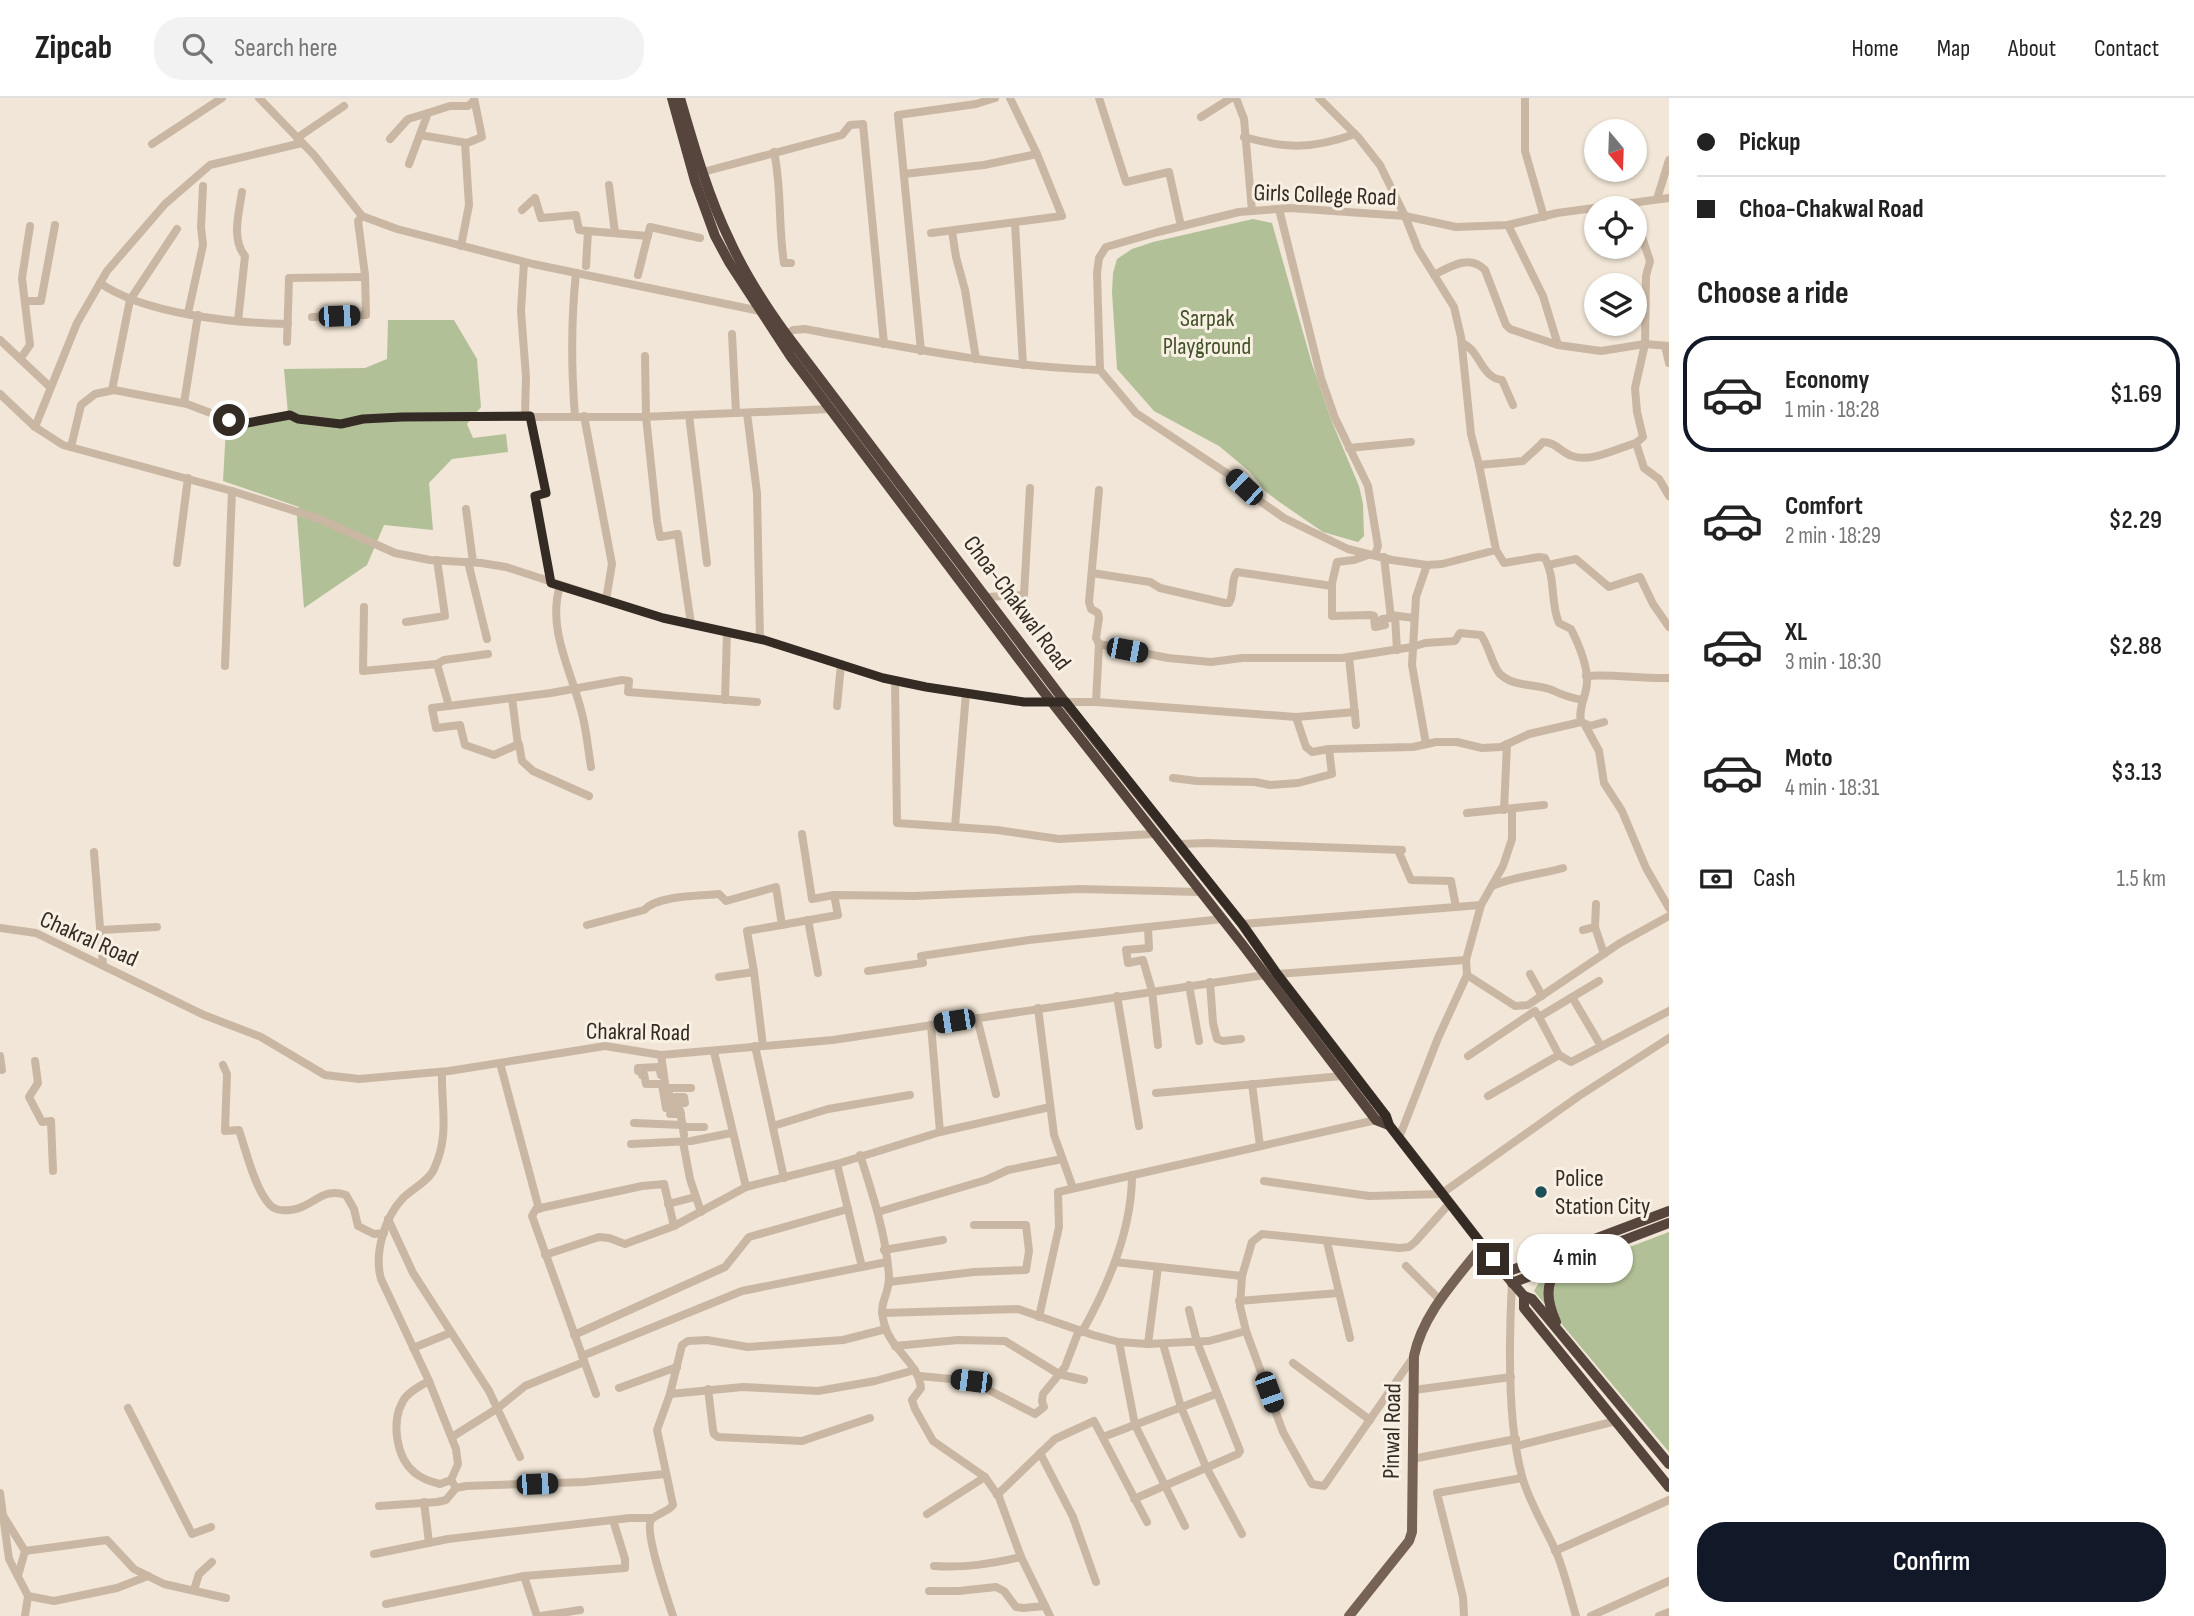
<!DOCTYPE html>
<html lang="en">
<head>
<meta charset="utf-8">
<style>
  :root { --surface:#fff; --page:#f2f2f2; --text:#222; --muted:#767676; --line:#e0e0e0; --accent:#111827 }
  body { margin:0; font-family:"Sofia Sans Condensed",sans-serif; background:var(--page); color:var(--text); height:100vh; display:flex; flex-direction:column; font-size:26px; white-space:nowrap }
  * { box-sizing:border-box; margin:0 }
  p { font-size:23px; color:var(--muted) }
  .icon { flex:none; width:38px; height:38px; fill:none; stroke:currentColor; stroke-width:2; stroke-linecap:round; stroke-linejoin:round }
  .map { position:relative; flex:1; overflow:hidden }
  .drawer { display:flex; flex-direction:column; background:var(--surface); width:525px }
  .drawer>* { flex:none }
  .top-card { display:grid; align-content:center; height:154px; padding:0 28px; background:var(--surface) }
  .needle { width:46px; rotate:161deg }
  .buttons { position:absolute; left:1584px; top:21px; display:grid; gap:14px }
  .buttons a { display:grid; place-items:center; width:63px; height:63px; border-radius:50%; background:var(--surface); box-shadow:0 2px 5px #0004; font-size:35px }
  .end { position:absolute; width:32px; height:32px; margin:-16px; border:9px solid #342b25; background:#fff; box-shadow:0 0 0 4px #fff }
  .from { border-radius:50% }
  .bubble { position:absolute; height:49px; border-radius:24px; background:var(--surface); box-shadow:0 2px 5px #0004; font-size:23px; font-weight:600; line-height:49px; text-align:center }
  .car { position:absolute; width:21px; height:42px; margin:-21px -10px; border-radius:9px; box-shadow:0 0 5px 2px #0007; background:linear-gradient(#222 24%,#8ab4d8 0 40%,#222 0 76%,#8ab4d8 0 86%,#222 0) }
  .top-card b { display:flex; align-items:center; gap:24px; height:66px; font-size:26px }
  .top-card b+b { border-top:2px solid var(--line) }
  .top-card i { width:18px; height:18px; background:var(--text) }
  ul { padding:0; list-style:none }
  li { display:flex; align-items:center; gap:21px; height:116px; margin:0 14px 10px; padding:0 14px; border:4px solid transparent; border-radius:28px }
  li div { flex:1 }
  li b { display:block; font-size:26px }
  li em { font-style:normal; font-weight:600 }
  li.current { border-color:var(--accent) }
  li>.icon { width:63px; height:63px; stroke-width:1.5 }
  h2 { padding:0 28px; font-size:32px; line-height:84px }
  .pay { display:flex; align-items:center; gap:18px; height:77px; padding:0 28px; font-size:26px }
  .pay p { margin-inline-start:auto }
  .button { display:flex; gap:14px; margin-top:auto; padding:14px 28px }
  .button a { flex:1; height:80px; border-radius:28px; background:var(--accent); color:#fff; font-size:28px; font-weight:600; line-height:80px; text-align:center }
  header { display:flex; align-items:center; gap:42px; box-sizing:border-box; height:98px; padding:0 35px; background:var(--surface); border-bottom:2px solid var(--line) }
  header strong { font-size:33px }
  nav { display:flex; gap:38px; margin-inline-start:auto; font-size:24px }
  .search { width:490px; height:63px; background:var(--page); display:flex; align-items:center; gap:18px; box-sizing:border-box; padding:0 24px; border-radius:28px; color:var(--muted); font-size:26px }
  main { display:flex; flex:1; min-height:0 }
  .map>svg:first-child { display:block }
</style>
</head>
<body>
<header>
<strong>Zipcab</strong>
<div class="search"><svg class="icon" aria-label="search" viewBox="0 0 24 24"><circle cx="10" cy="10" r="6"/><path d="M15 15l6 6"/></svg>Search here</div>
<nav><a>Home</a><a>Map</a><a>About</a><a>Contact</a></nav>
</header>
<main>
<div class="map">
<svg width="1669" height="1518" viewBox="0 0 1669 1518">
  <rect width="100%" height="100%" fill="#f1e6d7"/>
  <g fill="#b1c097">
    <path d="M1253,121l19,4 40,141 20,58 27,64 4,18 1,32 -6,6 -35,-10 -45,-31 -13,-10 -16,-20 -30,-25 -65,-35 -37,-42 -5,-77 1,-19 4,-14 15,-10 21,-7z"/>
    <path d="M388,222h66l23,39 4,48 -14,17 6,14 33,-4 2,18 -56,7 -23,24 4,47 -49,-5 -17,40 -63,43 -7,-91 2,-10 -76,-26 3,-53 62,-14 -4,-45 81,-1 22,-9z"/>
    <path d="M1669,1134v220l-135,-161 6,-10z"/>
  </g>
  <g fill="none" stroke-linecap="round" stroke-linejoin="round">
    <g stroke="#c9b7a3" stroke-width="8">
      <path d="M259,0l55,57 48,61 35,13 136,35 227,47"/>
      <path d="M1099,0l27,84 43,-10 12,54"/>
      <path d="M1236,0l8,21 8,92"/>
      <path d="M1525,0v53l19,66"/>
      <path d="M1201,19l30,-19"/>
      <path d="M420,37l47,8 15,-6 -8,-39"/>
      <path d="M1244,39c44,12 68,12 111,-3"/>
      <path d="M297,40l47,-32"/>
      <path d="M390,41l18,-20 20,-6"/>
      <path d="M152,46l70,-46"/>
      <path d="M774,54c8,36 4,74 10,111h7"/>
      <path d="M409,66l19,-51 22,-7h18l6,-5"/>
      <path d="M703,74l139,-37 8,-10 13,-1 21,220"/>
      <path d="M904,76l80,-9 53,-11"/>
      <path d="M609,87l6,48"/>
      <path d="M1657,101l12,-39"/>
      <path d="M1279,111l42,169 14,40 33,68 10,60 -3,9"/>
      <path d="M522,112l13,-12 6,20 35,-3 3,15 9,1 -2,35"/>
      <path d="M1634,115l16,48 -4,15 -1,68 -10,44 2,24 6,25 -7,6 8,25 15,11 10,17"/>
      <path d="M1015,125l8,142"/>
      <path d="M1508,127l35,71 15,49"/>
      <path d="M588,133l60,5"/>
      <path d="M952,133l4,26 9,33 11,69"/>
      <path d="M931,135l131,-17 -25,-62 -27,-56"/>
      <path d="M461,148l8,-41 -4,-62"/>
      <path d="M524,164l-3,49 5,66 -1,39"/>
      <path d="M638,177l12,-48 50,11"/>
      <path d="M1434,177c17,-9 36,-21 51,-5l21,55 4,4 48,16 43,6 44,-7 24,2"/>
      <path d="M100,185c44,31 133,40 188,41"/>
      <path d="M25,203h16l14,-76"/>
      <path d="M188,215l15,-68 -2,-18 2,-41"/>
      <path d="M312,219l54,-2 -1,-40 -7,-54 4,-5"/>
      <path d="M238,223l7,-65c-14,-17 -6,-43 -3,-64"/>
      <path d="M732,236l4,79"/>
      <path d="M782,239l11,-7 12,-1c98,18 195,38 295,41l36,43 95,63 26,23 27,19 64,31 44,11 35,5 15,-1 54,-14 -17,-85 -8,-31 -10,-97 -7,-30 -36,-58 -13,-33 -25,-51 -22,-28 -39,-39"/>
      <path d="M0,242l50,47"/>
      <path d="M287,244l2,-64 76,-1"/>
      <path d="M1462,245c18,7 19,35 40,37l11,25"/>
      <path d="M1665,248l4,17"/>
      <path d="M921,253l-23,-236 78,-11 19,-6"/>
      <path d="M645,258l1,61 11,104 3,16 18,-3 13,90"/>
      <path d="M20,261l10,-14 -8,-67 8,-52"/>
      <path d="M1100,272l-3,-97 2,-15 7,-11 52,-15 81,-20 51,-4 115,8 51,11 52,-2 49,-12 112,-15"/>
      <path d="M112,292l18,-90 47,-71"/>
      <path d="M0,296l35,33 28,18 169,46 85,27 78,35 35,7 51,3 25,4 157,51 101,22 119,38 43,9 98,15h72l200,15 59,-5"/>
      <path d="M184,305l14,-88"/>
      <path d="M747,315l10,80 3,146"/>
      <path d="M689,317l18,148"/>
      <path d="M530,318l16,77 -11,3 16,87"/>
      <path d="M575,318c-4,-49 -4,-95 1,-143"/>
      <path d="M584,318l28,148 -6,36"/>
      <path d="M35,329l42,-104 30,-52 58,-67 45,-39 92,-22"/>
      <path d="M71,349l10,-42 14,-11 19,-4 73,14 42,16 19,3 42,-8 8,4 43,5 23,-5 38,-2h240l188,-8"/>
      <path d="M1349,350l62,-6"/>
      <path d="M1479,367l44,-4c7,-7 13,-11 20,-19 13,0 17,10 29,14 19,7 46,-8 64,-13"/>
      <path d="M466,411l7,53"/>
      <path d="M1496,452l8,13 35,-6 6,1c11,21 5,44 14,65l12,6c8,16 17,36 16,54 -1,14 -9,25 -6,39"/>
      <path d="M1368,457l-14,5 -17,2 -5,21v33l38,-1 4,1 1,11 10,-2 -3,-6 9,-1 -7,-61"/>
      <path d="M468,464l19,77"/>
      <path d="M177,465l11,-85"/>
      <path d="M1548,467l28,-6 33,28 31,-10 13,27 16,23"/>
      <path d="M1092,475l58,9 10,6 65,15h4c6,-9 1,-23 8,-31l95,14"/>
      <path d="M560,488c-14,44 14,90 23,132 4,16 5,32 8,49"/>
      <path d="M987,499l37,-2 6,-107"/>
      <path d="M364,509l-1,64 74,-7 12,42"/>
      <path d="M1391,517l23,3"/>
      <path d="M1395,518l2,34"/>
      <path d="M406,524l39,-6 -8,-56"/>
      <path d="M1099,546l69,14 43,4 31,-4h100l70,-11 13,-4 30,-2 5,-8 21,2c8,11 11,30 19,39 15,14 35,9 52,16 10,5 19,8 31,10"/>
      <path d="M1349,559l7,68"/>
      <path d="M437,566l7,-4 44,-6"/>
      <path d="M225,568l7,-175"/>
      <path d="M1586,578c28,-2 55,3 83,2"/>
      <path d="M895,582l2,143 100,7 62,9 95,-5"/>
      <path d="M512,600l6,47"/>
      <path d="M725,602l2,-68"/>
      <path d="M1096,604l3,-58 -3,-6 3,-20 -1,-5 -7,-4 -2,-7 10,-112"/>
      <path d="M837,608l4,-42"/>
      <path d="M1296,619l10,30 6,5 17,-3 84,-2 23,-5h21l25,6 19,-1 28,-13 52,-12 9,4 14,-4"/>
      <path d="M1585,627l14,26 5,32 18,28 24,57 23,40"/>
      <path d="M1426,646l-14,-79 4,-68 11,-32"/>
      <path d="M1173,680l24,3 58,1 15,3 28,-2 34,-9 -3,-25"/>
      <path d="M589,698l-56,-25 -11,-10 -3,-17 -25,11 -29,-10 -5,-20 -24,3 -4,-20 119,-15 71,-13 7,1 -1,11 129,10"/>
      <path d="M1504,712l3,-66"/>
      <path d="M1467,715l77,-8"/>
      <path d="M955,729l11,-134"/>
      <path d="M802,736l10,65 22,-4 80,1 166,-7 120,3"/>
      <path d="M1179,746l28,-1 195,7"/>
      <path d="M1398,752l13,30 40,1 5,26"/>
      <path d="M94,754l9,113"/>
      <path d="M1492,788c23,-10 47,-11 71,-18"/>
      <path d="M808,822l10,53"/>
      <path d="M1242,826l239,-19"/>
      <path d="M587,827l57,-15c14,-15 56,-14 75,-16l7,7 50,-14 6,38"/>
      <path d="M1595,829l1,-23"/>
      <path d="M0,830l36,5 168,82 57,22 64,38 34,4 90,-8 156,-25 56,9 172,-15 432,-65"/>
      <path d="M1148,830l1,20 -23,2 2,13 15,-3 9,31 6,54"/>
      <path d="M100,832l57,-3"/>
      <path d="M1583,832l12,-3 9,27"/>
      <path d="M868,873l55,-8 -2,-7 108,-16 193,-21"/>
      <path d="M754,874l-7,-41 91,-16 -4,-20"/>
      <path d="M1277,876l189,-14"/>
      <path d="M1530,876l12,22"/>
      <path d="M1467,877l48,31 13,-1 92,-62 49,-27"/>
      <path d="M719,879l35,-5 9,74"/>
      <path d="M1210,884l3,41 4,16 6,2 18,-2"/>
      <path d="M1189,887l10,56"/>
      <path d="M1117,898l22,130"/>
      <path d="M1572,899l29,49"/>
      <path d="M1038,910l16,127 19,53"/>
      <path d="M977,920l19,76"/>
      <path d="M931,927l9,107"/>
      <path d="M755,948l29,132"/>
      <path d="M714,954l32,135"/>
      <path d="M661,957l5,35"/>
      <path d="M1559,957l-20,-38 60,-36"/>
      <path d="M0,958l2,14"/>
      <path d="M1468,958l67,-45 4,6"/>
      <path d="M35,963l3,22 -9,14 13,25 9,-1 2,50"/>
      <path d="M500,965l39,146"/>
      <path d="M223,967l4,9 -2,57 14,-1c7,21 16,59 31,75 9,9 27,5 36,0 15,-8 23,-16 40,-10l8,14 4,17 16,8 10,-1"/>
      <path d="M638,970l21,-1 2,8"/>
      <path d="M638,973l3,-1 1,5 2,-1 2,10h16l4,24 2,-2 12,4 4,25"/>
      <path d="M442,974c-1,35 8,63 -8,97 -5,12 -22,20 -31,29 -19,20 -29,56 -22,81l48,102 27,68 2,15 -7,16 5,8 10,-2 118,-4 81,-8"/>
      <path d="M1252,986l8,62"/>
      <path d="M1156,995l186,-17"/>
      <path d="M1488,998l71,-41 12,7 98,-51"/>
      <path d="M676,999h8l1,6h-14l-3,-15h23"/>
      <path d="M670,1016h11"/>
      <path d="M634,1025l49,2"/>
      <path d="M773,1028l55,-17 82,-14"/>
      <path d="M683,1029h21"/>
      <path d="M1399,1040l39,-100 29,-63 -1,-15 15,-55 22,-39 9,-27v-30"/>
      <path d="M683,1044l7,37 11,33"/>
      <path d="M631,1046l60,-3 40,-8"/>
      <path d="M860,1057c12,37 27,83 29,122 0,20 -11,24 -5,46 6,26 34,39 37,65l-9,12 3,9 18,32 52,36 14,20 22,60 29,59"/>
      <path d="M837,1066l25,103"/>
      <path d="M1264,1083l105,15 72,-2 138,-98 90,-58"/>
      <path d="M668,1106l27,-7"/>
      <path d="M878,1114l108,-32 22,-10 54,-11"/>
      <path d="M388,1121l25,54 76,118 31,66"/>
      <path d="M1327,1144l23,96"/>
      <path d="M884,1152l59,-10"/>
      <path d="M545,1157l54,-18 10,1 16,6 49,-18 72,-39 91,-23 103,-32 110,-25"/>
      <path d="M1115,1164l127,14"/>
      <path d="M1406,1168l34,34"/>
      <path d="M889,1184l85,-10 52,-2 3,-19 -3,-26h-52"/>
      <path d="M1512,1185c-3,56 -5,139 10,193 7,27 24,52 35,78 8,20 13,42 19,62"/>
      <path d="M1239,1203l100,-8"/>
      <path d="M882,1215l136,-4 75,26 26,7 29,2 61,-3 37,-10"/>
      <path d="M1039,1219l20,-90 -1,-35 318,-72"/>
      <path d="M1082,1234c27,-48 50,-102 50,-157"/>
      <path d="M574,1237l151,-68 24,-30 99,-28"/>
      <path d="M1119,1244l16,83 50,101"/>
      <path d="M1148,1246l10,-77"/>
      <path d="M1163,1246l18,63 25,60 36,67"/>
      <path d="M895,1248l63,-6 47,1 54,33 25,6"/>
      <path d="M413,1250l37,-15"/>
      <path d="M582,1258l160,-65 145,-29"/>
      <path d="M1414,1258l-90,130 -12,-2 -29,-52 -37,-101 -6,-25 2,-30 10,-34 10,-8 137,14 10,-1 6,-5 34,-38"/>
      <path d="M1293,1265l77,57"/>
      <path d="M920,1278l51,5 64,33 9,-7 -2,-6 1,-7 22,-27 14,-37"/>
      <path d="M429,1283c-9,5 -21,11 -26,20 -12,21 -7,57 12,72 7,6 17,9 25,11l11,-4"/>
      <path d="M619,1290l58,-21"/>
      <path d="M708,1291l5,41 1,4 4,3 84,4 68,-23"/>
      <path d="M1414,1292l97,-13"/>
      <path d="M596,1296l-64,-178 4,-7 106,-23 22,-2 10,42"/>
      <path d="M670,1296l73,-7 75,4 57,-10 40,-11"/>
      <path d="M128,1310l64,126 19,-7"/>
      <path d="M452,1339l46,-29 27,-22 59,-24"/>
      <path d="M1103,1339l113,-43"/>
      <path d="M1517,1348l99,-25"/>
      <path d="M1040,1355l33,64 23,65"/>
      <path d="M1412,1361l104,-20"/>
      <path d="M0,1395l9,66 19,37 -3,20"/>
      <path d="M997,1397l58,-56 39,-18 53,101"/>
      <path d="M1134,1401l104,-45 2,-3 -43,-109 -8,-32"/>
      <path d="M424,1404l5,41"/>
      <path d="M379,1408l58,-4 9,-2 10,-12"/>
      <path d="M927,1416l58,-37"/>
      <path d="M4,1419l21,34 82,-11 27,29 30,15 62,14"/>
      <path d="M1555,1453l114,-51"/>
      <path d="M374,1456l74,-15 182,-21h22"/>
      <path d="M934,1468c31,2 57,-2 87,-9"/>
      <path d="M18,1478l7,-25"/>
      <path d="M524,1478l13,40"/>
      <path d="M194,1492l5,-16 13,-12"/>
      <path d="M929,1493h30l37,-4 8,4 12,16 7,1 22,-2"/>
      <path d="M28,1498l26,5 63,-13 31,-12"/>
      <path d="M386,1506l138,-28 101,-8v-9l-12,-39"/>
      <path d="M541,1518l39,-6"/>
      <path d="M673,1518c-5,-16 -29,-84 -22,-96 5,-6 17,-8 22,-15l-16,-75 13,-36 12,-49 6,-4 19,-1 41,7 95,-7 43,-11"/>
      <path d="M1464,1518l-1,-19 -26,-104 85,-15"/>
      <path d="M1591,1518l78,-35"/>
      <path d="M1659,1518l10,-4"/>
    </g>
    <path stroke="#776356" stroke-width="10" d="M1349,1518l60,-75 3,-9 2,-176c9,-43 42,-76 68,-110"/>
    <g stroke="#56453c" stroke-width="10">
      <path d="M672,0l23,83 20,55 14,26 62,95 252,334 199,253 134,176 13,5"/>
      <path d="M680,0c14,48 28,98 50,143 15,33 35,64 56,93l279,368 177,222 35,50 109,142 3,9 115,148 20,23 8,3 137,165"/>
      <path d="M1504,1175l165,-62"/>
      <path d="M1512,1185l157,-60"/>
      <path d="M1524,1198v12l145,179"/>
      <path d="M1556,1224c-9,-20 -12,-38 3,-56"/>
    </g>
  </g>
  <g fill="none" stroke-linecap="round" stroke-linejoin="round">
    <path stroke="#342b25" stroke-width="9" d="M229,322l18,3 43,-8 8,4 43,5 22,-5 39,-2 128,-1 16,77 -11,3 16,87 112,35 101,22 119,38 43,9 98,15h42l176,222 35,50 109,142 3,9 10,13 94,121"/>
  </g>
  <circle fill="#1a5056" stroke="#f9f0e4" stroke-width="2.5" cx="1541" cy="1094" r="7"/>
  <g text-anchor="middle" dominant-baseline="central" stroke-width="6" stroke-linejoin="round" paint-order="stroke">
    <g font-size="24" fill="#342b25" stroke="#f9f0e4">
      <text transform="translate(1325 97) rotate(2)">Girls College Road</text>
      <text transform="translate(1017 505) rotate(53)">Choa-Chakwal Road</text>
      <text transform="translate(89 841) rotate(24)">Chakral Road</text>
      <text transform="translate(638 934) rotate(1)">Chakral Road</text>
      <text transform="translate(1392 1333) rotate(-89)">Pinwal Road</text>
    </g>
    <g font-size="24" fill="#425329" stroke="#f9f0e4">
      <text x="1207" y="220">Sarpak<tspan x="1207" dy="28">Playground</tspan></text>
    </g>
    <g font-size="24" fill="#342b25" stroke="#f9f0e4" text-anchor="start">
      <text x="1555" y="1080">Police<tspan x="1555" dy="28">Station City</tspan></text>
    </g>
  </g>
</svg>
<div class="buttons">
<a><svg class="needle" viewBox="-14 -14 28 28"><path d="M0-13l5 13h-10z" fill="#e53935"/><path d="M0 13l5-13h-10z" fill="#767676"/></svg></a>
<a><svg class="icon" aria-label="locate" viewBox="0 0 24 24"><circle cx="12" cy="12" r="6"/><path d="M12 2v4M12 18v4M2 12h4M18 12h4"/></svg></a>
<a><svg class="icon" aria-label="layers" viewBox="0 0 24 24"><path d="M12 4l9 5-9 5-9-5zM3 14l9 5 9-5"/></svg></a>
</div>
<i class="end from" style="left:229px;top:322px"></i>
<i class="end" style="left:1493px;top:1161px"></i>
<div class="bubble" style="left:1517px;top:1136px;width:116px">4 min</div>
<i class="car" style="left:339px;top:218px;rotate:88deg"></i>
<i class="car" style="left:1244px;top:389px;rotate:313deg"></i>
<i class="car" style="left:1127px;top:552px;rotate:101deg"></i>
<i class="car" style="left:954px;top:923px;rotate:261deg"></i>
<i class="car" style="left:971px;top:1283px;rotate:277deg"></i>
<i class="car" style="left:1269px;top:1294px;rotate:160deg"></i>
<i class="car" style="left:537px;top:1386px;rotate:88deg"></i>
</div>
<section class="drawer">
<div class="top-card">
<b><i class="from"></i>Pickup</b>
<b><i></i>Choa-Chakwal Road</b>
</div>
<h2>Choose a ride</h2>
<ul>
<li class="current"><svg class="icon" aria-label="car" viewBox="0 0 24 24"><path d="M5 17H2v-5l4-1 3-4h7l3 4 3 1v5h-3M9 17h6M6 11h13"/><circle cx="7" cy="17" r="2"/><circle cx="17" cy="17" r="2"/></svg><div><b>Economy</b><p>1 min · 18:28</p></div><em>$1.69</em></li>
<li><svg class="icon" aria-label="car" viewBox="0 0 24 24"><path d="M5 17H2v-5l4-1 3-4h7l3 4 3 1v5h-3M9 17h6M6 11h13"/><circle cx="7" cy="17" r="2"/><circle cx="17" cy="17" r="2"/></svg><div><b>Comfort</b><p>2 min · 18:29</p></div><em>$2.29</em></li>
<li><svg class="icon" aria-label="car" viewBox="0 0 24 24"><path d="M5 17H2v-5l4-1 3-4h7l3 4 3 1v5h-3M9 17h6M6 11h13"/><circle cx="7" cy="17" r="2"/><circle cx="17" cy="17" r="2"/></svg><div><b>XL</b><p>3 min · 18:30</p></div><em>$2.88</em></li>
<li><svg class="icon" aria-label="car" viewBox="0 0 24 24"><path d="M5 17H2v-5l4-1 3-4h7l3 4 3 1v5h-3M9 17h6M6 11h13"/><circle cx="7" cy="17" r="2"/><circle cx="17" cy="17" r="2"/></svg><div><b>Moto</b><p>4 min · 18:31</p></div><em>$3.13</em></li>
</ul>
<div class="pay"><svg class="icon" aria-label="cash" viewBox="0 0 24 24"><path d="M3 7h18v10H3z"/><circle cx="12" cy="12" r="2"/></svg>Cash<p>1.5 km</p></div>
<div class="button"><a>Confirm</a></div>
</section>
</main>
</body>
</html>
